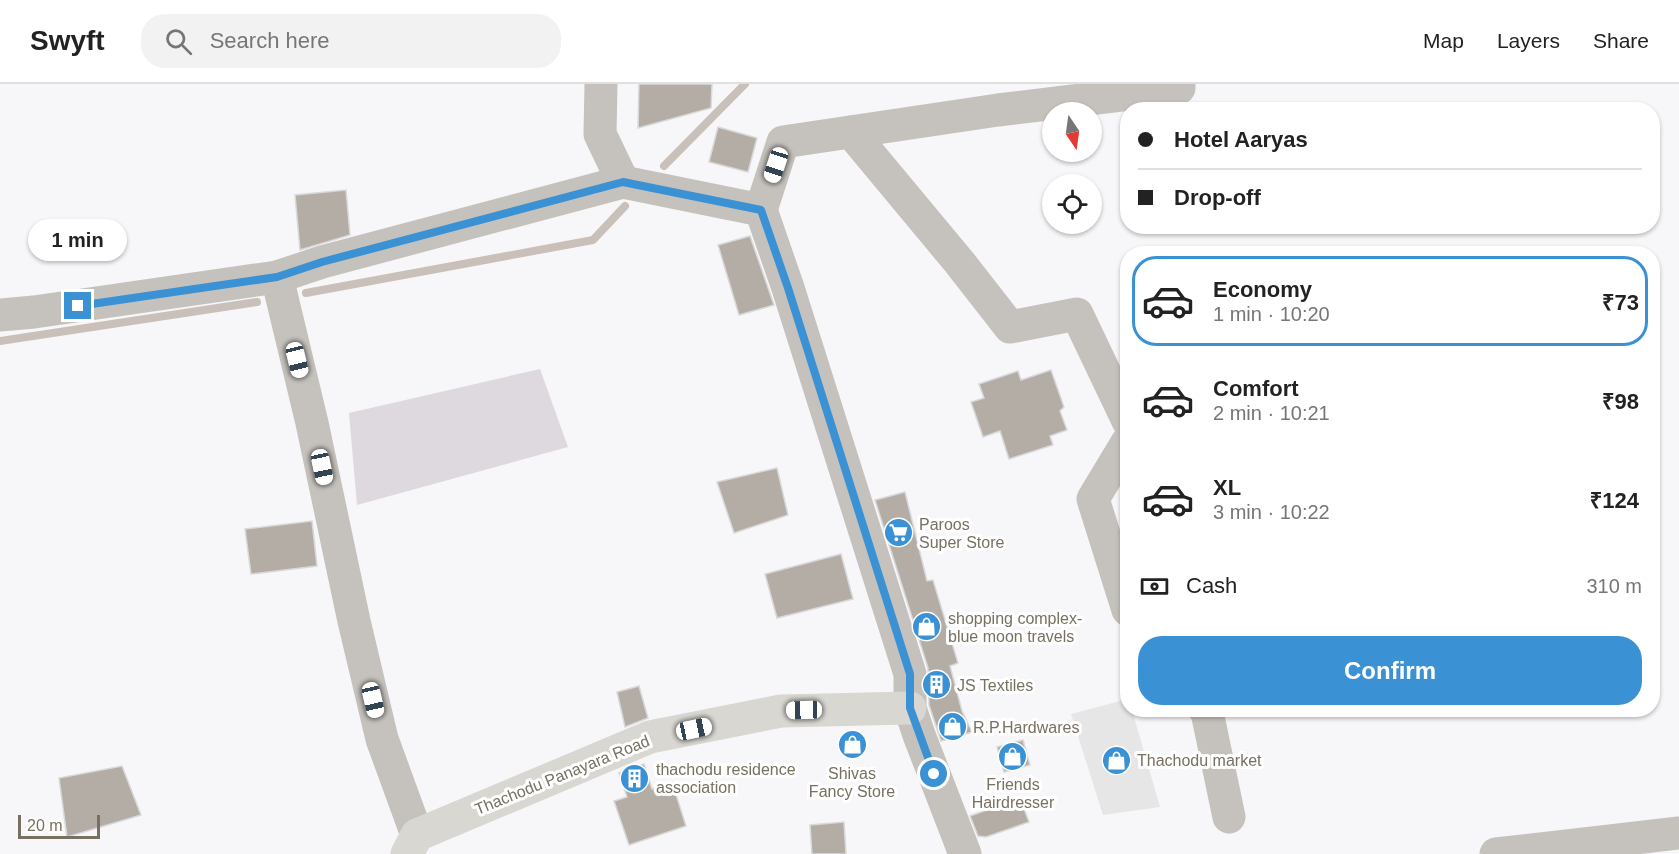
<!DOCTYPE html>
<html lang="en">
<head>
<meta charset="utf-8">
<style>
  :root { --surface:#fff; --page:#f2f2f2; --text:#222; --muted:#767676; --line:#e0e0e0; --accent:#3a91d4 }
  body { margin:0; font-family:Helvetica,sans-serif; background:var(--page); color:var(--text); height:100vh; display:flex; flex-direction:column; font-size:22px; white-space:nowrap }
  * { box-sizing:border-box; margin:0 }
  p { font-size:20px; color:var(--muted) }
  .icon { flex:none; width:33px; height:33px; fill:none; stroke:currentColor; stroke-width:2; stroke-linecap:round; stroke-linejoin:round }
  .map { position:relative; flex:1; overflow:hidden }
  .sheet { position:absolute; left:1120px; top:162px; width:540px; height:471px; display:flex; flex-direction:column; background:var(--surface); border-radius:24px; box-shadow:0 2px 4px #0004 }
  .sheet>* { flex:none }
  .hud { position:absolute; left:1120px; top:18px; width:540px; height:132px; border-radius:24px; box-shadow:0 2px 4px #0004; display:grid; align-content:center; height:132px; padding:0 18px; background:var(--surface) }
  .needle { width:39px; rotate:167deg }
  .buttons { position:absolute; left:1042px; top:18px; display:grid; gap:12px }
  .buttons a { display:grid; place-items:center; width:60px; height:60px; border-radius:50%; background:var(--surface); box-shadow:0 2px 4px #0004; font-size:30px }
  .scale { position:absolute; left:18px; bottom:15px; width:82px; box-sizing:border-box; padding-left:6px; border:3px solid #787061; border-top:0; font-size:16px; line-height:21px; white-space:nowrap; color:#787061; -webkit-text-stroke:4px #fff; paint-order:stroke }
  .end { position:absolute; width:27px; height:27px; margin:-14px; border:8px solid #3a91d4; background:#fff; box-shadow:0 0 0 3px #fff }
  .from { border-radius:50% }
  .bubble { position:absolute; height:42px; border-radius:21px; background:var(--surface); box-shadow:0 2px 4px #0004; font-size:20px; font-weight:800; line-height:42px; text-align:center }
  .car { position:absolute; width:18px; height:36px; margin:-18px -9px; border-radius:8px; box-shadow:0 0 4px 2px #0007; background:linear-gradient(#fff 24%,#345 0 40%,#fff 0 76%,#345 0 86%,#fff 0) }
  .hud b { display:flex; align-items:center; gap:21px; height:57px; font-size:22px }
  .hud b+b { border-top:2px solid var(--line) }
  .hud i { width:15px; height:15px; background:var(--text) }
  ul { padding:10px 0 0; list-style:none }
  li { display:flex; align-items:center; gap:18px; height:90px; margin:0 12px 9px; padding:0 6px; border:3px solid transparent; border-radius:24px }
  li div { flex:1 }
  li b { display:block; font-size:22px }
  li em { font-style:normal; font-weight:800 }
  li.on { border-color:var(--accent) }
  li>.icon { width:54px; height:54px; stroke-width:1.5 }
  .pay { display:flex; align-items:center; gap:15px; height:66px; padding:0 18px; font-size:22px }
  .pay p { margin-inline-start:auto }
  .cta { display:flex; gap:12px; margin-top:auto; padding:12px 18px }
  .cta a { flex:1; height:69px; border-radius:24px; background:var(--accent); color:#fff; font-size:24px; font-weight:800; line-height:69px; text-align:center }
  header { display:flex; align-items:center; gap:36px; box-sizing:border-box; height:84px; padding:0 30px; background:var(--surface); border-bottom:2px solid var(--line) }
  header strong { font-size:28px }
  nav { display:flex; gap:33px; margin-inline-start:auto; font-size:21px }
  .search { width:420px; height:54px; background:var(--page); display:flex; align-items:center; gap:15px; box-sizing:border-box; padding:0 21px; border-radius:24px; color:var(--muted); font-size:22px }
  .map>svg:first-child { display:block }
</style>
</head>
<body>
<header>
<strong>Swyft</strong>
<div class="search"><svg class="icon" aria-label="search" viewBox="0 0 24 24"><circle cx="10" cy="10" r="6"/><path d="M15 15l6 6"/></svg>Search here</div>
<nav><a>Map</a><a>Layers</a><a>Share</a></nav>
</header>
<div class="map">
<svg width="1679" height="770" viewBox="0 0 1679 770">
  <rect width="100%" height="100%" fill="#f7f6f8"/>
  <path fill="#e7e6e6" d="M1128,615v11h4l28,97 -57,8 -32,-101z"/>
  <path fill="#ded8df" d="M540,285l28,78 -211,58 -8,-92z"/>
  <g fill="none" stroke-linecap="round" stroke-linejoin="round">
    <g stroke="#c9c0ba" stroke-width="8">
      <path d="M664,82l81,-82"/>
      <path d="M306,209l287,-53 32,-34"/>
      <path d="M0,257l257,-39"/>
    </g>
  </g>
  <g fill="#b3ada5" stroke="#d9d8da" stroke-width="1.5">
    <path d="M639,0h73l-1,24 -73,20z"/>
    <path d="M718,43l39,11 -9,34 -39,-10z"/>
    <path d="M346,106l4,45 -50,15 -5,-55z"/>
    <path d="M750,152l24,69 -35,10 -21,-70z"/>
    <path d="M1051,286l13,37 -4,4 7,19 -17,6 3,9 -44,14 -9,-28 -17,6 -12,-35 13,-4 -5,-14 39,-13 3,9z"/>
    <path d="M777,384l11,47 -54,18 -17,-51z"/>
    <path d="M905,408l22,89 6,-1 25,83 -8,3 12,45 10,21 -31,9 -12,-36 -1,-37 -53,-168z"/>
    <path d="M312,437l5,45 -66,8 -6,-45z"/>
    <path d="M841,470l12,45 -76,19 -12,-44z"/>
    <path d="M639,602l9,32 -23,9 -8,-35z"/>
    <path d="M1023,656l7,25 -26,7 -7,-25z"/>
    <path d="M644,680l8,25 20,-7 14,44 -57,19 -15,-44 13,-4 -8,-24z"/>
    <path d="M122,682l19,49 -74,22 -8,-59z"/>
    <path d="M1020,714l9,24 -43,15 -8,-1 -8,-20z"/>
    <path d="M844,738l2,32h-34l-2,-29z"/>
  </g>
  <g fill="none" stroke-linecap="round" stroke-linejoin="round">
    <g stroke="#c5c2bd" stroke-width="33">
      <path d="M601,0l-1,50 23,48 138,28 27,78 122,386v34l9,27 46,119"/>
      <path d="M851,48l109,131 50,64 67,-13 51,107"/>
      <path d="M761,126l22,-68 215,-32 181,-22v-4"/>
      <path d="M277,193l35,146 42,198 28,118 35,96"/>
      <path d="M0,231l34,-3 243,-35 45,-15 301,-80"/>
      <path d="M1128,357l-35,58 35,111"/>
      <path d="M1205,626l2,2 22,105"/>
      <path d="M1496,770l183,-21"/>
    </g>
    <path stroke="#d9d7d2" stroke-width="33" d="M407,770l10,-19 233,-98 131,-26 129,-3"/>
  </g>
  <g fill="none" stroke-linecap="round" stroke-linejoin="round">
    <path stroke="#3a91d4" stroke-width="8" d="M78,222l199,-29 45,-15 301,-80 138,28 27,78 122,386v34l24,66"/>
  </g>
  <defs>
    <symbol id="supermarket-disc" viewBox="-11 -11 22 22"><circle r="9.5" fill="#3a91d4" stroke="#fff"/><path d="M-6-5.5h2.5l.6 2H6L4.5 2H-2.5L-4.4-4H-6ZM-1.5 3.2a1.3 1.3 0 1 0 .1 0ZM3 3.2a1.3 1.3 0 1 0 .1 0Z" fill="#fff"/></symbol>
    <symbol id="shop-disc" viewBox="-11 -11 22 22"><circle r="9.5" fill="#3a91d4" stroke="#fff"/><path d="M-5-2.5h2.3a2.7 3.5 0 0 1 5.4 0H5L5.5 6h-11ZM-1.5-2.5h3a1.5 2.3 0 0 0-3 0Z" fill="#fff"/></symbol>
    <symbol id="building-disc" viewBox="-11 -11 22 22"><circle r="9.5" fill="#3a91d4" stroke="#fff"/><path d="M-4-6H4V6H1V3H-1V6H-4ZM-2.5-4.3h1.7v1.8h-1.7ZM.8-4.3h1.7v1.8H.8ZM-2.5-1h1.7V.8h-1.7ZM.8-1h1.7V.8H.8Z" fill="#fff"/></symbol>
  </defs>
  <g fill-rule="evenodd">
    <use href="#supermarket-disc" x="882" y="432" width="33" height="33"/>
    <use href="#shop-disc" x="910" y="526" width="33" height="33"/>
    <use href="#building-disc" x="920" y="584" width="33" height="33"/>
    <use href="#shop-disc" x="936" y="626" width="33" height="33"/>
    <use href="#shop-disc" x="836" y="644" width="33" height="33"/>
    <use href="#shop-disc" x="996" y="656" width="33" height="33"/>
    <use href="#shop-disc" x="1100" y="660" width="33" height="33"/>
    <use href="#building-disc" x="618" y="678" width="33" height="33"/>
  </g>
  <g text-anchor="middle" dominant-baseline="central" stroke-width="6" stroke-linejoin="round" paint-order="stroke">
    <g font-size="16" fill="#787061" stroke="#fff" text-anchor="start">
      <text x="919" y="440">Paroos<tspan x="919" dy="18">Super Store</tspan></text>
      <text x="948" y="534">shopping complex-<tspan x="948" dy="18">blue moon travels</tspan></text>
      <text x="957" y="601">JS Textiles</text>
      <text x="973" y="643">R.P.Hardwares</text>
      <text x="1137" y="676">Thachodu market</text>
      <text x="656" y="685">thachodu residence<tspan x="656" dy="18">association</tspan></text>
      <text x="852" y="689" text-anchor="middle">Shivas<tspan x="852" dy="18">Fancy Store</tspan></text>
      <text x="1013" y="700" text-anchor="middle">Friends<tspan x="1013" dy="18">Hairdresser</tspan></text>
    </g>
    <g font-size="16" fill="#787061" stroke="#fff">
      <text transform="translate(562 691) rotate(-22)">Thachodu Panayara Road</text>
    </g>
  </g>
</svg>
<div class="buttons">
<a><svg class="needle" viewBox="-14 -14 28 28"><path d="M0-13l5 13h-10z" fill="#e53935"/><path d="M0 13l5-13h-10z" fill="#767676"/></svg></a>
<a><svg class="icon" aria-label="locate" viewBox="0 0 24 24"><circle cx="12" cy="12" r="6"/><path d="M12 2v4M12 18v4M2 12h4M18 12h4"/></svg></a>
</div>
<div class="scale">20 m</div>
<i class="end from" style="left:934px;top:690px"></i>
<i class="end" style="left:78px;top:222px"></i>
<div class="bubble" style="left:28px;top:135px;width:99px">1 min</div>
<i class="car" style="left:776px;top:81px;rotate:198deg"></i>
<i class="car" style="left:297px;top:276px;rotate:166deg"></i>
<i class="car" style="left:322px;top:383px;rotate:168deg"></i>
<i class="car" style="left:373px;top:616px;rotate:167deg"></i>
<i class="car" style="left:804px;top:626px;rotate:269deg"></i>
<i class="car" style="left:694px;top:645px;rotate:78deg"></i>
<div class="hud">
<b><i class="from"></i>Hotel Aaryas</b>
<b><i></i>Drop-off</b>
</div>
<section class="sheet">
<ul>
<li class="on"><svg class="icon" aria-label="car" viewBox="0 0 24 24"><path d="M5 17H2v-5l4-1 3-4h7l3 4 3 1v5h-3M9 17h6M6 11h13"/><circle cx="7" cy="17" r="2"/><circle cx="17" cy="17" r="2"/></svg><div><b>Economy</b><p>1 min · 10:20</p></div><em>₹73</em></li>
<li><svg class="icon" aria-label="car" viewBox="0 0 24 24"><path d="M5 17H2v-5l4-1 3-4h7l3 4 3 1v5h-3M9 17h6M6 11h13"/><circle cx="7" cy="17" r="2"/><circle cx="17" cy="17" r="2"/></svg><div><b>Comfort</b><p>2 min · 10:21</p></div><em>₹98</em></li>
<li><svg class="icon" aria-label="car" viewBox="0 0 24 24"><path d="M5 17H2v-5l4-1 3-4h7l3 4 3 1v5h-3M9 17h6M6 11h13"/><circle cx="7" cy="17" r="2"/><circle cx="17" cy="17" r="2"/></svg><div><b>XL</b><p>3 min · 10:22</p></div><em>₹124</em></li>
</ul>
<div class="pay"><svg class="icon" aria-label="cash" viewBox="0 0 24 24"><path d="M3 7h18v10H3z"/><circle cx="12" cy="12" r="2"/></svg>Cash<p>310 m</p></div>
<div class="cta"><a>Confirm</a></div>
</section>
</div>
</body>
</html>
